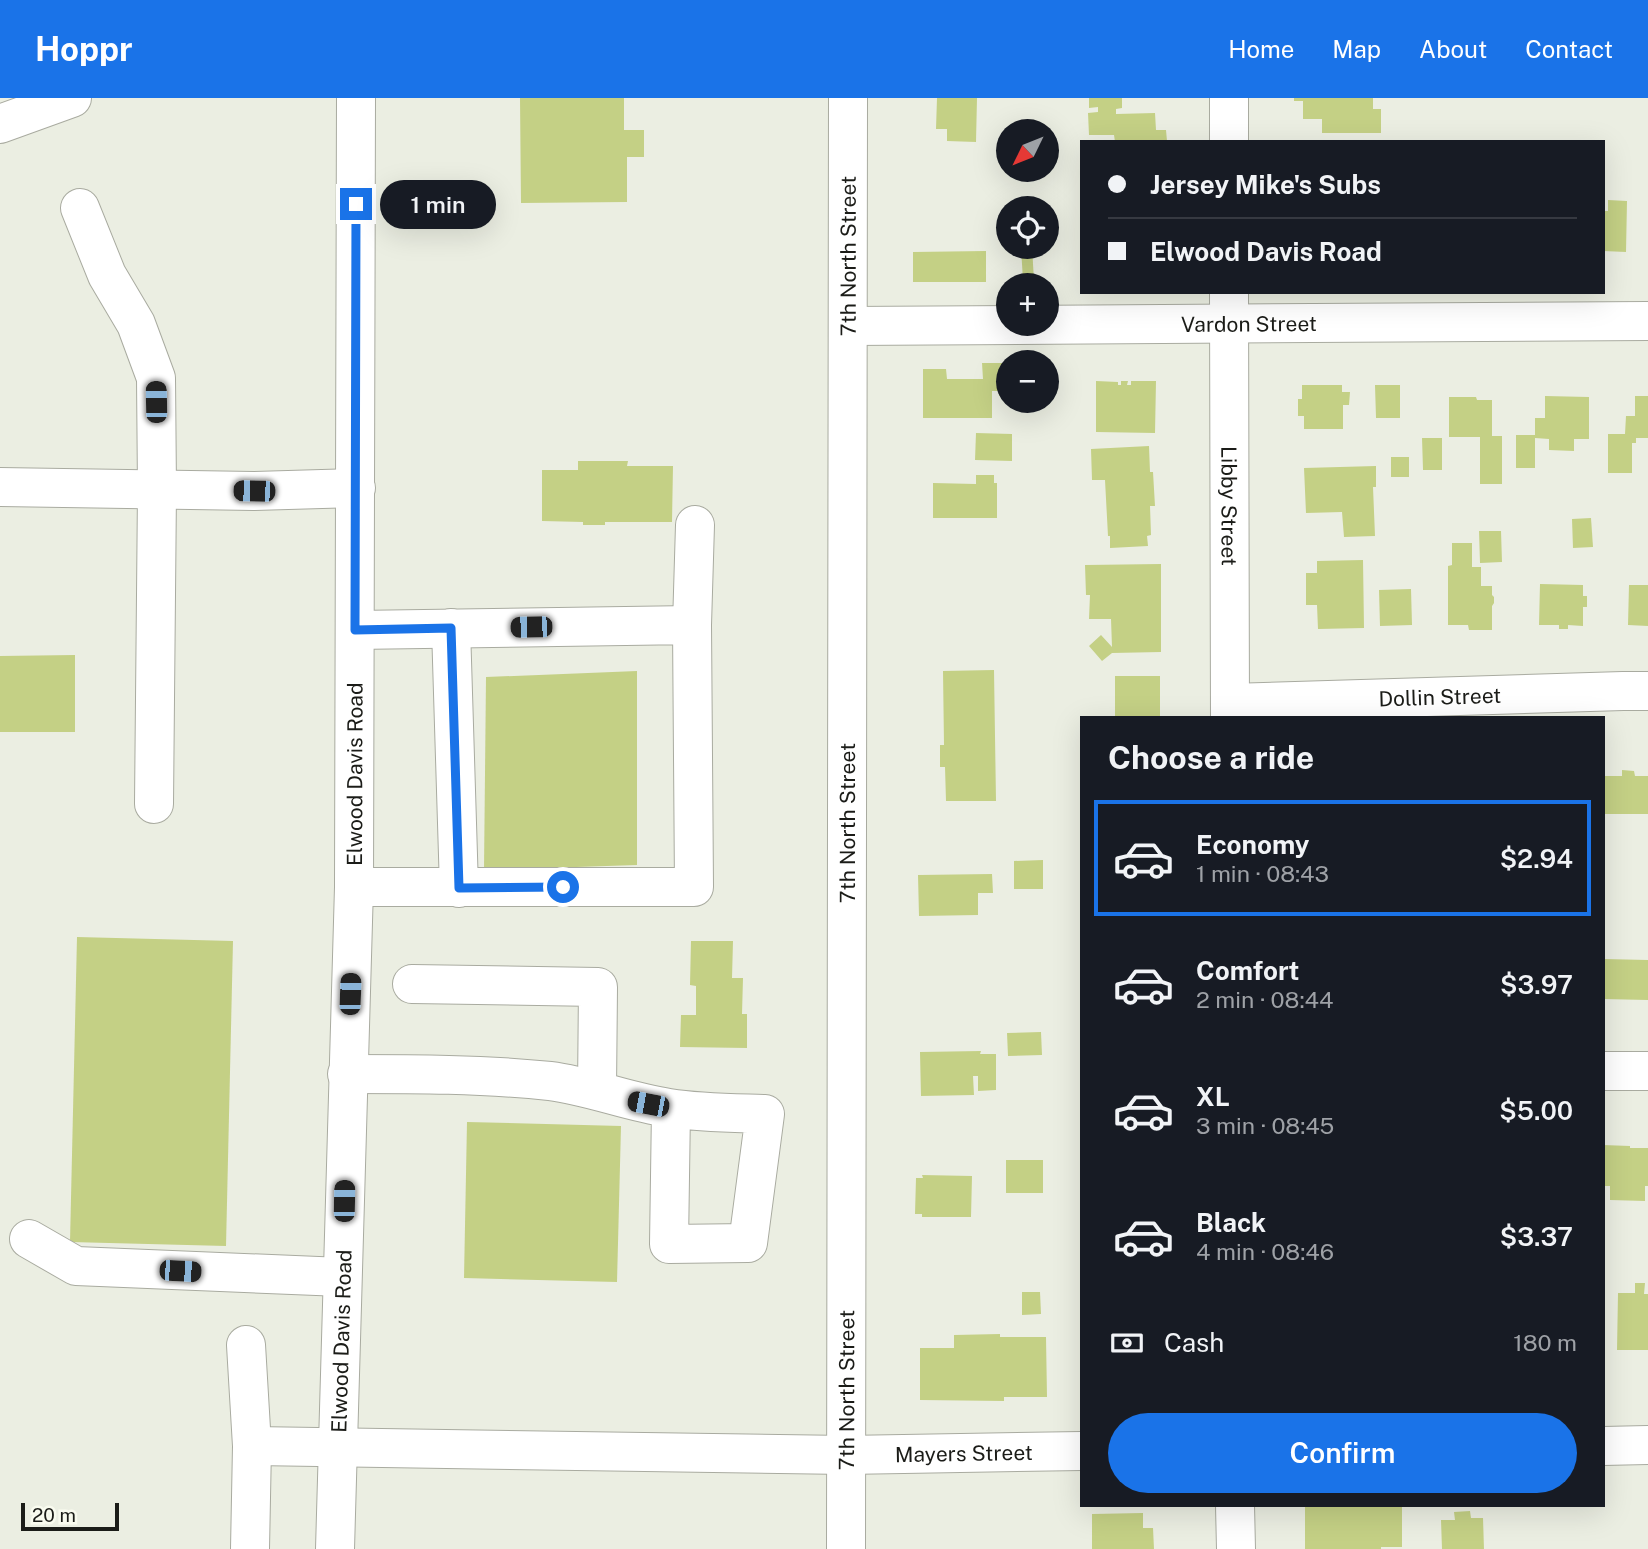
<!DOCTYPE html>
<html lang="en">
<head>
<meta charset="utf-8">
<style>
  :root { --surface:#171b24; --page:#20242c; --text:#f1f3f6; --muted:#9ea1a6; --line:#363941; --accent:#1a73e8 }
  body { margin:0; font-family:"Public Sans",sans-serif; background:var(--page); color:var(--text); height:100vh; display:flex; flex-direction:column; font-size:26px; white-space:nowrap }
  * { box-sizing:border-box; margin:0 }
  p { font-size:23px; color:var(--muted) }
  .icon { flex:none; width:38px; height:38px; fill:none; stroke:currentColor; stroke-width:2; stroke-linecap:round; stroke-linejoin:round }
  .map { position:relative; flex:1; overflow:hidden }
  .sheet { position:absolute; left:1080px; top:618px; width:525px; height:791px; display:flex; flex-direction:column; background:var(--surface); border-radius:0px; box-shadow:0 7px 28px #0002 }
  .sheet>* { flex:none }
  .top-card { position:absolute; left:1080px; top:42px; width:525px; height:154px; border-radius:0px; box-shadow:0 7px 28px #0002; display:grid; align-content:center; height:154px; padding:0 28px; background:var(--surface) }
  .needle { width:46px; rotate:227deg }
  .fabs { position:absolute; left:996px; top:21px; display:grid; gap:14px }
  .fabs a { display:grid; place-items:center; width:63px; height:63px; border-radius:50%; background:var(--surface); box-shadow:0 7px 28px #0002; font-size:35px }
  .scale { position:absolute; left:21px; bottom:18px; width:98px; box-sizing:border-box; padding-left:7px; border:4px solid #1b1c18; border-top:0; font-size:19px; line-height:24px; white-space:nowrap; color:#1b1c18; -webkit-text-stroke:5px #f9fbef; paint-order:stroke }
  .end { position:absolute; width:32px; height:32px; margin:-16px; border:9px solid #1a73e8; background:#fff; box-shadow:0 0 0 4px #fff }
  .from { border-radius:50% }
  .bubble { position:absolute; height:49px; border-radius:24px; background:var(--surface); box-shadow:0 7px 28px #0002; font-size:23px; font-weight:600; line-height:49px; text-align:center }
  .car { position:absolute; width:21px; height:42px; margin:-21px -10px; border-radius:9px; box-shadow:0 0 5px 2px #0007; background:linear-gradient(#222 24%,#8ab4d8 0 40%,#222 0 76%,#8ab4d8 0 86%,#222 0) }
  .top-card b { display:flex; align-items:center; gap:24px; height:66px; font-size:26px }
  .top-card b+b { border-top:2px solid var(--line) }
  .top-card i { width:18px; height:18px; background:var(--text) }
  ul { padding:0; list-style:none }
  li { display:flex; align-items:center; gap:21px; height:116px; margin:0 14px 10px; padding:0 14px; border:4px solid transparent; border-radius:0px }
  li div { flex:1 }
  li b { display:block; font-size:26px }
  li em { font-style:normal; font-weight:600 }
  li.current { border-color:var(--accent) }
  li>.icon { width:63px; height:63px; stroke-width:1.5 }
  h2 { padding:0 28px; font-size:32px; line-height:84px }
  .pay { display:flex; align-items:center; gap:18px; height:77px; padding:0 28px; font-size:26px }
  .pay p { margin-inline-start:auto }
  .button { display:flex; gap:14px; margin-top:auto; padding:14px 28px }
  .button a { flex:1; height:80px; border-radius:42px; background:var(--accent); color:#fff; font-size:28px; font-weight:600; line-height:80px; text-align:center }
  header { display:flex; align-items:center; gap:42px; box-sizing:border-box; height:98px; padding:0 35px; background:var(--accent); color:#fff }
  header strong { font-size:33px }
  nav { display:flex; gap:38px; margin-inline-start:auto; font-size:24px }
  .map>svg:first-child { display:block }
</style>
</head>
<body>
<header>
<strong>Hoppr</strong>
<nav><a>Home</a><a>Map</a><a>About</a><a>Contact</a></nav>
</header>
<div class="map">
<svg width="1648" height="1451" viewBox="0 0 1648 1451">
  <rect width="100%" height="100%" fill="#ebeee2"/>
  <g fill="#c4d085">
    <path d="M520,0h104v32h20v27h-17v45l-106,1z"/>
    <path d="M937,0h40l-1,44 -29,-1v-12h-11z"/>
    <path d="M1089,0h33v10l-6,1v5l39,-1 1,17h10l1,11 -52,1 -1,-7h-25l-1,-22 10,-1v-5l-9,1z"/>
    <path d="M1294,0h79v11h8v24h-59v-14h-19v-18h-9z"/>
    <path d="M1608,102l19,1 -1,51 -23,-1v-40h5z"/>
    <path d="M1021,149h11l2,33 -11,1z"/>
    <path d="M986,153v31h-73v-30z"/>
    <path d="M982,265h26v33h-9v-5h-7v27h-69v-49h23l1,10h36z"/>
    <path d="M1096,283l22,1v3h3v-4h7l-1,4h4v-4h25l-1,52 -59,-1z"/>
    <path d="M1302,287h40v7h8l-1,13h-6v24h-39v-13h-6v-17h4z"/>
    <path d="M1375,287h25v33h-24z"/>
    <path d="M1545,298l44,1v42h-15v12l-25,-1v-11l-14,-1v30h-19v-33h19v-17h10z"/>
    <path d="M1635,298h13v42h-12v5h-4v30h-24v-39h17l1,-18h9z"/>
    <path d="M1449,299h27l1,3h15v36h10v48h-22v-47h-31z"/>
    <path d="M976,335l36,1v27l-37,-1z"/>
    <path d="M1422,340h20v32h-19z"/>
    <path d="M1149,348l1,26h3l2,34h-5l1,29 -4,1 1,10 -38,2v-12h-2l-3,-56h-13l-1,-31z"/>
    <rect x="1391" y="359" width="18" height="20"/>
    <path d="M578,363h50l-1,5h46l-1,56h-67v3h-22v-3l-41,-1v-51h36z"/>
    <path d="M1376,368v21h-3l2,49 -31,1 -2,-25 -36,1 -2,-45z"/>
    <path d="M976,377h18v8h3v35h-64v-35l43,1z"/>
    <path d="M1591,420l2,29 -20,1 -1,-29z"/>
    <path d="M1479,433h22l1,31 -22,1z"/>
    <path d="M1452,445h20v24h9v19h11v9l2,2v6l-2,3v24h-23l-1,-5h-20v-59l4,-1z"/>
    <path d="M1363,462l1,68 -46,1 -1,-24h-11v-32h11v-12z"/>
    <path d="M1161,466v88l-49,1 -10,8 -13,-15 12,-11 11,12 -1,-28h-22l1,-24h-4l-1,-30z"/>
    <path d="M1540,486l43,1v11h4v11h-4v19l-15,-1v4h-9v-4h-20z"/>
    <path d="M1629,487h19v41l-20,-1z"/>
    <path d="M1411,491l1,36 -32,1 -1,-36z"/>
    <path d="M75,557v77h-75v-76z"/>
    <path d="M994,572l2,131h-50l-1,-34h-5v-22h4l-1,-74z"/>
    <path d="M637,573v194l-153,5 2,-193z"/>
    <rect x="1115" y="578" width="45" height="42"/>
    <path d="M1622,672l12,1 1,5h13v38h-45v-38h19z"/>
    <path d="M1043,762v29h-29v-28z"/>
    <path d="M992,776l1,19h-15v22l-59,1 -1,-41z"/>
    <path d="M77,839l156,4 -7,305 -156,-4z"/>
    <path d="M691,843h42l-1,37h11l-1,36h5v34l-67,-1 1,-32h15v-29l-6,-1z"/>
    <path d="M1604,861l44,1v40l-45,-1z"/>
    <path d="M1041,934l1,23 -34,1 -1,-23z"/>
    <path d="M981,953l-1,3h16v36l-18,1v-15h-5l1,19 -53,1 -1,-44z"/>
    <path d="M467,1024l154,4 -4,156 -153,-4z"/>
    <path d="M1603,1047l27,1v2h18v38h-3v15l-35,-1v-14h-7z"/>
    <rect x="1006" y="1062" width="37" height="33"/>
    <path d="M922,1077l50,1 -1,41h-49v-3h-7l1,-36h7z"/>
    <path d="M1635,1185h10l-1,11h4v56h-31l1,-57h17z"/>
    <path d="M1022,1194h18l1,22 -19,1z"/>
    <path d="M1000,1236v3h46l1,60h-43v4l-84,-1v-52h34v-13z"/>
    <path d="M1305,1407l97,1v41h-21v2h-76z"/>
    <path d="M1470,1413l1,7h12l1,31h-42l-1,-29h14l-1,-8z"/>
    <path d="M1143,1415v15h10l1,21h-62v-35z"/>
  </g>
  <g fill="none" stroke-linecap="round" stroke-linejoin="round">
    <defs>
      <g id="minor">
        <path d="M0,26l72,-26"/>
        <path d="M1229,44v-44"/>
        <path d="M80,110l27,67 29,49 20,54 1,112 -3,314"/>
        <path id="s1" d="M1229,194l1,426"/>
        <path id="s2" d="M848,228l800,-5"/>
        <path d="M0,389l254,4 102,-3"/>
        <path d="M692,527l3,-100"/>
        <path d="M451,530l8,260"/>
        <path id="s3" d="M1230,605l393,-12h25"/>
        <path d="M354,789h340l-2,-262 -337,5"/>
        <path d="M412,886l186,3 -1,103"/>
        <path d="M1603,973h45"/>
        <path d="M347,976c68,0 135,0 203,7 40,5 78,21 119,27 31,5 64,5 96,6l-17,129 -79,1 2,-135"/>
        <path d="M29,1141l47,27 266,11"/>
        <path d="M246,1247l6,101 -2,103"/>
        <path id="s4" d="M252,1348l594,9 236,-4"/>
        <path d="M1603,1348l45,-1"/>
        <path d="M1235,1407l1,44"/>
        <path id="s5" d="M335,1451l19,-662 2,-789"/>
        <path id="s6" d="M846,1451l2,-1451"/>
      </g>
    </defs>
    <use href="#minor" stroke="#a9aba0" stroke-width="40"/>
    <use href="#minor" stroke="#fff" stroke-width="38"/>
  </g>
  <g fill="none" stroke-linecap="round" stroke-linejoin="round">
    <path stroke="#1a73e8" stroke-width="9" d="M356,106l-1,426 96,-2 8,260 104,-1"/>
  </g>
  <g text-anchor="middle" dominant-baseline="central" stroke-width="5" stroke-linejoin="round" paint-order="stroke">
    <g font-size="21" fill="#1b1c18" stroke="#f9fbef">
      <text stroke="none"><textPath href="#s6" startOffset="1293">7th North Street</textPath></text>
      <text stroke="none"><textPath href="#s2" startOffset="401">Vardon Street</textPath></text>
      <text stroke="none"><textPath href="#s1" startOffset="214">Libby Street</textPath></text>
      <text stroke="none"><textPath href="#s3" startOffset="210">Dollin Street</textPath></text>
      <text stroke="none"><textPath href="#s5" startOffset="775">Elwood Davis Road</textPath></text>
      <text stroke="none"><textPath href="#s6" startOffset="726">7th North Street</textPath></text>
      <text stroke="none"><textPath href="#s5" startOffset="208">Elwood Davis Road</textPath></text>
      <text stroke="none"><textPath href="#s6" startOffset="159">7th North Street</textPath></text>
      <text stroke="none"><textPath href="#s4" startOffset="712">Mayers Street</textPath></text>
    </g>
  </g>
</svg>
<div class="fabs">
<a><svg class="needle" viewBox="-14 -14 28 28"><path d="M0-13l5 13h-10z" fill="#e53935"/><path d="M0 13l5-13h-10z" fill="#9ea1a6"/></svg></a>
<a><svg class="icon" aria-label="locate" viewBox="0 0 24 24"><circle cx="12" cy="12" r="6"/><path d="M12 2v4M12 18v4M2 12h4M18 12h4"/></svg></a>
<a>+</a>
<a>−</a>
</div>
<div class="scale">20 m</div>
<i class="end from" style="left:563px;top:789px"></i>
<i class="end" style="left:356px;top:106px"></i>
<div class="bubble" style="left:380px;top:82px;width:116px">1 min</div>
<i class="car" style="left:156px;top:304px;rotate:359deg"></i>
<i class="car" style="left:254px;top:393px;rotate:271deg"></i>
<i class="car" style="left:531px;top:529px;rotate:269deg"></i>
<i class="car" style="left:350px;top:896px;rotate:2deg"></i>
<i class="car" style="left:648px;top:1006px;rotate:281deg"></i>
<i class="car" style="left:344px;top:1103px;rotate:1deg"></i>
<i class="car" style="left:180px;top:1173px;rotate:93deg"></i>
<div class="top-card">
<b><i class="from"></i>Jersey Mike's Subs</b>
<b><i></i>Elwood Davis Road</b>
</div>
<section class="sheet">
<h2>Choose a ride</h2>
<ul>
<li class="current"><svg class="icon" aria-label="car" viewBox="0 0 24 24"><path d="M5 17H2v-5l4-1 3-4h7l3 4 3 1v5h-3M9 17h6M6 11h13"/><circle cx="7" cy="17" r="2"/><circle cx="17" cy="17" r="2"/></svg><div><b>Economy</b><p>1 min · 08:43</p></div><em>$2.94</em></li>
<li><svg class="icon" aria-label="car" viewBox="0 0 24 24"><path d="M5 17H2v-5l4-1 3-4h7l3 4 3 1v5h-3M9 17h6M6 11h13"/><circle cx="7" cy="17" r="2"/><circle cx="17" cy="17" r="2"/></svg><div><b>Comfort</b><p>2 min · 08:44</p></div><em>$3.97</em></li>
<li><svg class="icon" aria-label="car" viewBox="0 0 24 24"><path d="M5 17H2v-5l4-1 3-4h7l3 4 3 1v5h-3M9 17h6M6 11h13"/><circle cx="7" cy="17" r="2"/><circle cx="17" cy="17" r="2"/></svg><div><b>XL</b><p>3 min · 08:45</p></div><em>$5.00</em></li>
<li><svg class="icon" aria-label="car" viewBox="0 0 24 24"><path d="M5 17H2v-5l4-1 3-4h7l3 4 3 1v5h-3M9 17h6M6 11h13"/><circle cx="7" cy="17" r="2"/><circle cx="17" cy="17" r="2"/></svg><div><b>Black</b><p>4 min · 08:46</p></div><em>$3.37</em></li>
</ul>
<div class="pay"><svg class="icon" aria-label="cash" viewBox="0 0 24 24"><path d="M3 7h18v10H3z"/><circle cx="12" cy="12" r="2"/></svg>Cash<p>180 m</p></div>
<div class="button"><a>Confirm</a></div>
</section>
</div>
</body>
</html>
